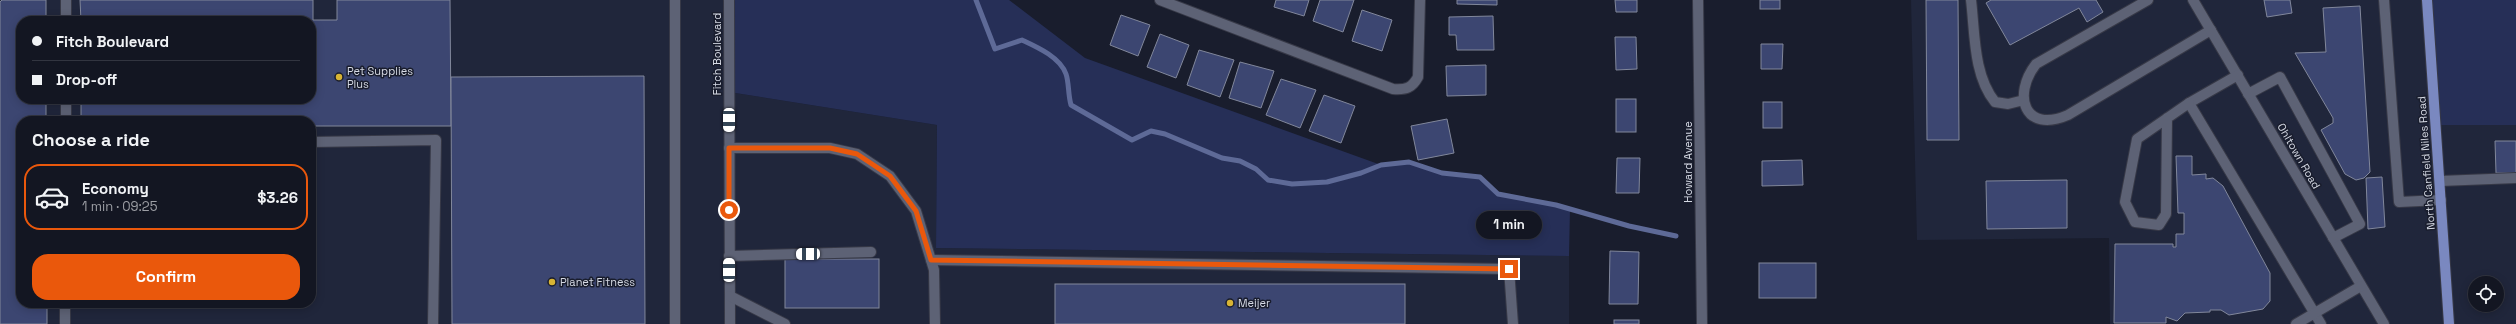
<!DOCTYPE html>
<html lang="en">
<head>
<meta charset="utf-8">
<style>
  :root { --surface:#131622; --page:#20232f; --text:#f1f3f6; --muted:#9d9fa5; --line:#323540; --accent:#ea580c }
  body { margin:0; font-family:"Space Grotesk",sans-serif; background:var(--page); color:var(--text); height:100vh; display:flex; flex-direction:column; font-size:15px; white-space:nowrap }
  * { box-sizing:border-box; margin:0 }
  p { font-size:13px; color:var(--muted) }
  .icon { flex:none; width:22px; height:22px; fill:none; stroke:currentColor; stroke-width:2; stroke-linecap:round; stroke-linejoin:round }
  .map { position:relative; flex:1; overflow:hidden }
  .panel { position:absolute; left:16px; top:116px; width:300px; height:192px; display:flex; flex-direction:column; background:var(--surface); border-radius:16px; box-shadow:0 2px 10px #0003,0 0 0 1px var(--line) }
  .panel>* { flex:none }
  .guide { position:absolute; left:16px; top:16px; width:300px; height:88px; border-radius:16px; box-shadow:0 2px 10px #0003,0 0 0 1px var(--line); display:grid; align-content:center; height:88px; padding:0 16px; background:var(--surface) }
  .buttons { position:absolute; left:2468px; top:276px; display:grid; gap:8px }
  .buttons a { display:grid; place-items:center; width:36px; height:36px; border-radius:50%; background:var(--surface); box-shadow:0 2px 10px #0003,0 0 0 1px var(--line); font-size:20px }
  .end { position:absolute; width:18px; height:18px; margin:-9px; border:5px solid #ea580c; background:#fff; box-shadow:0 0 0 2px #fff }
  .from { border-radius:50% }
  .bubble { position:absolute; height:28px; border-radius:14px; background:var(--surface); box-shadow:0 2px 10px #0003,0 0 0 1px var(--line); font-size:13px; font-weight:700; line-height:28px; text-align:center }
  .car { position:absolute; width:12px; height:24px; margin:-12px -6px; border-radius:5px; box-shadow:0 0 3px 1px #0007; background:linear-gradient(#fff 24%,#345 0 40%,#fff 0 76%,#345 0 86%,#fff 0) }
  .guide b { display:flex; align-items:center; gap:14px; height:38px; font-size:15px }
  .guide b+b { border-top:1px solid var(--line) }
  .guide i { width:10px; height:10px; background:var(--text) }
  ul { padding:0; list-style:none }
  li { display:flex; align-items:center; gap:12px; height:66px; margin:0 8px 6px; padding:0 8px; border:2px solid transparent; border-radius:16px }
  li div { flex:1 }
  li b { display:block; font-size:15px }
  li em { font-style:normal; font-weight:700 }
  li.current { border-color:var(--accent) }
  li>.icon { width:36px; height:36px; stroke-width:1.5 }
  h2 { padding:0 16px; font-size:18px; line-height:48px }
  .cta { display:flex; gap:8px; margin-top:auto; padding:8px 16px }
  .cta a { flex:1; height:46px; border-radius:16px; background:var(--accent); color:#fff; font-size:16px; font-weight:700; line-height:46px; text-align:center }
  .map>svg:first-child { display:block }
</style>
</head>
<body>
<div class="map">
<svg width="2516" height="324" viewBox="0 0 2516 324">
  <rect width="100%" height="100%" fill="#191d2d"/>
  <g fill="#20263b" fill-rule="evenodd">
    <path d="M0,0h729v92l208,33 -1,123 633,8v68h-1569zM21,21h290v78h-290zM21,121h290v182h-290z"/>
    <path d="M1911,0h516l9,125h80v199h-406l-1,-86 -192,2zM2475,283h22v22h-22z"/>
  </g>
  <g fill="#262f57">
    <path d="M729,0h280l76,58 296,107 28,-3 33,11 38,4 18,17 72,15 -1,47 -633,-8 1,-123 -208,-33z"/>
    <path d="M2427,0h89v125h-80z"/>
  </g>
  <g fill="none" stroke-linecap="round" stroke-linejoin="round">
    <path stroke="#5e6a97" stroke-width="5" d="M976,0l19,49 27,-9c15,7 38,17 44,34 3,8 2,21 5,31l61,35 19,-9 14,3 57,24 18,3 16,8 12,11 24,4 35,-2 34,-9 20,-8 28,-3 33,11 38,4 18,17 58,11 73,21 47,10"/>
  </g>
  <g fill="#3c4671" stroke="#81879b">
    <path d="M2,0h44v21h-25v78h25v22h-25v182h26v21h-47v-322z"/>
    <path d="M80,0h233v20h24v-20h113l1,126h-140v-5h-230v-22h230v-78h-230z"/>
    <path d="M1276,0h33l-5,16 -30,-9z"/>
    <path d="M1320,0h34l-11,32 -30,-11z"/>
    <path d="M1457,0h40v5l-40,-1z"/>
    <path d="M1615,0h22v12h-21z"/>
    <rect x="1760" y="0" width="20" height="9"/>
    <path d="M1926,0h32l1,140h-32z"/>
    <path d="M1991,0h105l7,12 -16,10 -8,-14 -69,37 -24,-42z"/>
    <path d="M2264,0h26l2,13 -25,4z"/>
    <path d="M2360,6l10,166 -6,6 -8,2 -11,-6 -24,-44 12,-7v-5l-38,-65 31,-1 -3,-44z"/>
    <path d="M1362,10l30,10 -10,31 -30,-10z"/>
    <path d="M1121,15l29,10 -12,31 -28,-11z"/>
    <path d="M1493,16l1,34h-37l-1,-15h-7v-18z"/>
    <path d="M1160,34l29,11 -13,33 -29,-11z"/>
    <path d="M1615,37h21l1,32 -21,1z"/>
    <path d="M1761,44h22l-1,25h-21z"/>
    <path d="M1199,50l35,10 -14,37 -33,-12z"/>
    <path d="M1240,62l34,9 -13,37 -32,-10z"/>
    <path d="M1486,65v30l-39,1 -1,-30z"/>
    <path d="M644,76l1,248h-193l-1,-247z"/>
    <path d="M1281,79l35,11 -16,38 -34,-13z"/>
    <path d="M1324,95l31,11 -14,37 -32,-12z"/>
    <rect x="1616" y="99" width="20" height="33"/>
    <rect x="1763" y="102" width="19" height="26"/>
    <path d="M1447,119l7,34 -36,7 -7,-34z"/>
    <path d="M2495,141h21v32h-20z"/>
    <path d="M2176,156h16v19l14,-1v5l7,-1 10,8 47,87v28l-7,8 -34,6 -8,-5h-11v2l-25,1 -8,8 -11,-4v6h-52l1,-79h58v3h3v-13h8v-21h-6z"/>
    <path d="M1617,158h23l-1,35h-23z"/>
    <path d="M1802,160l1,25 -41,1v-25z"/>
    <path d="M2382,177l3,50 -17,2 -2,-51z"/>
    <path d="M2067,180v48l-80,1 -1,-48z"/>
    <path d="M1610,251l29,1 -1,52h-29z"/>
    <rect x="785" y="259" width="94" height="49"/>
    <rect x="1759" y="263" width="57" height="35"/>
    <rect x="1055" y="284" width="350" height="40"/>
    <rect x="1614" y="320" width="25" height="4"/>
  </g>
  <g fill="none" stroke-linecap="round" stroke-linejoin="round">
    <defs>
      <g id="minor">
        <path d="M729,0l1,324"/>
        <path d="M1160,0l233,89c13,1 19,-1 25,-12l2,-77"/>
        <path d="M1698,0l4,324"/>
        <path d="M1971,0c4,32 2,75 24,102l13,2 16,-4"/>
        <path d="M2148,0l-112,64c-24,31 -12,70 32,51l143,-85"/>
        <path d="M2193,0l191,324"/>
        <path d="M2384,0l15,202 42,-2"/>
        <path d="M66,21v-21"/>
        <path d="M2238,75l-49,28 132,221"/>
        <path d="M2248,94l32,-17 80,147 -27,14"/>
        <path d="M2167,118l-1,96 -7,11 -24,-3 -10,-20 12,-63 52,-36"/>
        <path d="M66,121v-22"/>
        <path d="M311,142l125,-2 -3,184"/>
        <path d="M729,148h101l27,6 33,22 26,35 18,59 1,54"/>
        <path d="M2440,181l76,-3"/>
        <path d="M729,256l142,-4"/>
        <path d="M931,260l578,9 4,55"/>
        <path d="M730,296l55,28"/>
        <path d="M65,303v21"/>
        <path d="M675,324v-324"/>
        <path d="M2296,324l65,-38"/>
      </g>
      <path id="major" d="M2427,0l22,324"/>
    </defs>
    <use href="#minor" stroke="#373947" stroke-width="12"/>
    <use href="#major" stroke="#373947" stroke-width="12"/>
    <use href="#minor" stroke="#5d6275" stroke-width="10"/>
    <use href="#major" stroke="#7a88c0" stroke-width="10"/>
  </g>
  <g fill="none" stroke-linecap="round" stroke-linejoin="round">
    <path stroke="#ea580c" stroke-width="5" d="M729,210v-62h101l27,6 33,22 26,35 15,49 578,9"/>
  </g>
  <g fill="#d8b434" stroke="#191d2d" stroke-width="1.5">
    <circle cx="339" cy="77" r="4"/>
    <circle cx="552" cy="282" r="4"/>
    <circle cx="1230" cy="303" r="4"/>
  </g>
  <g text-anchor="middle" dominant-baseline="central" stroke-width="3" stroke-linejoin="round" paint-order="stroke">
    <g font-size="11" fill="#d5d9e4" stroke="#191d2d">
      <text transform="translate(717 54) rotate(-90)">Fitch Boulevard</text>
      <text transform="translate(2299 156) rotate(60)">Ohltown Road</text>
      <text transform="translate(1688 162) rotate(-90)">Howard Avenue</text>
      <text transform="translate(2426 163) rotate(-94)">North Canfield Niles Road</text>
    </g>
    <g font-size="11" fill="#d5d9e4" stroke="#191d2d" text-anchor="start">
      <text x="347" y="71">Pet Supplies<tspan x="347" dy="13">Plus</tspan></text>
      <text x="560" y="282">Planet Fitness</text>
      <text x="1238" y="303">Meijer</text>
    </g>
  </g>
</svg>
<div class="buttons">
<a><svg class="icon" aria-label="locate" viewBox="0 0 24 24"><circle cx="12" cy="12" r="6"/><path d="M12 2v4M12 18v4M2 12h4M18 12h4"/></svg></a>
</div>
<i class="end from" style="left:729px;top:210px"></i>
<i class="end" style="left:1509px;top:269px"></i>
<div class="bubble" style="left:1476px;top:211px;width:66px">1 min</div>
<i class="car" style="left:729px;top:120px;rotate:180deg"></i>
<i class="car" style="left:808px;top:254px;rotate:269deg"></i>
<i class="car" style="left:729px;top:270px;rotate:0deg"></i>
<div class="guide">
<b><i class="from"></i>Fitch Boulevard</b>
<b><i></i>Drop-off</b>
</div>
<section class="panel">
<h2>Choose a ride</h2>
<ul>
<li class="current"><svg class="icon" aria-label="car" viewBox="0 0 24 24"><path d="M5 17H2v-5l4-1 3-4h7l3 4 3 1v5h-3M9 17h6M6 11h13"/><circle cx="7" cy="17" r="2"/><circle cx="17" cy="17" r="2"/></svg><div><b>Economy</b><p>1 min · 09:25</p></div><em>$3.26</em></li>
</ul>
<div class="cta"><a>Confirm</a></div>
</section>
</div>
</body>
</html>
